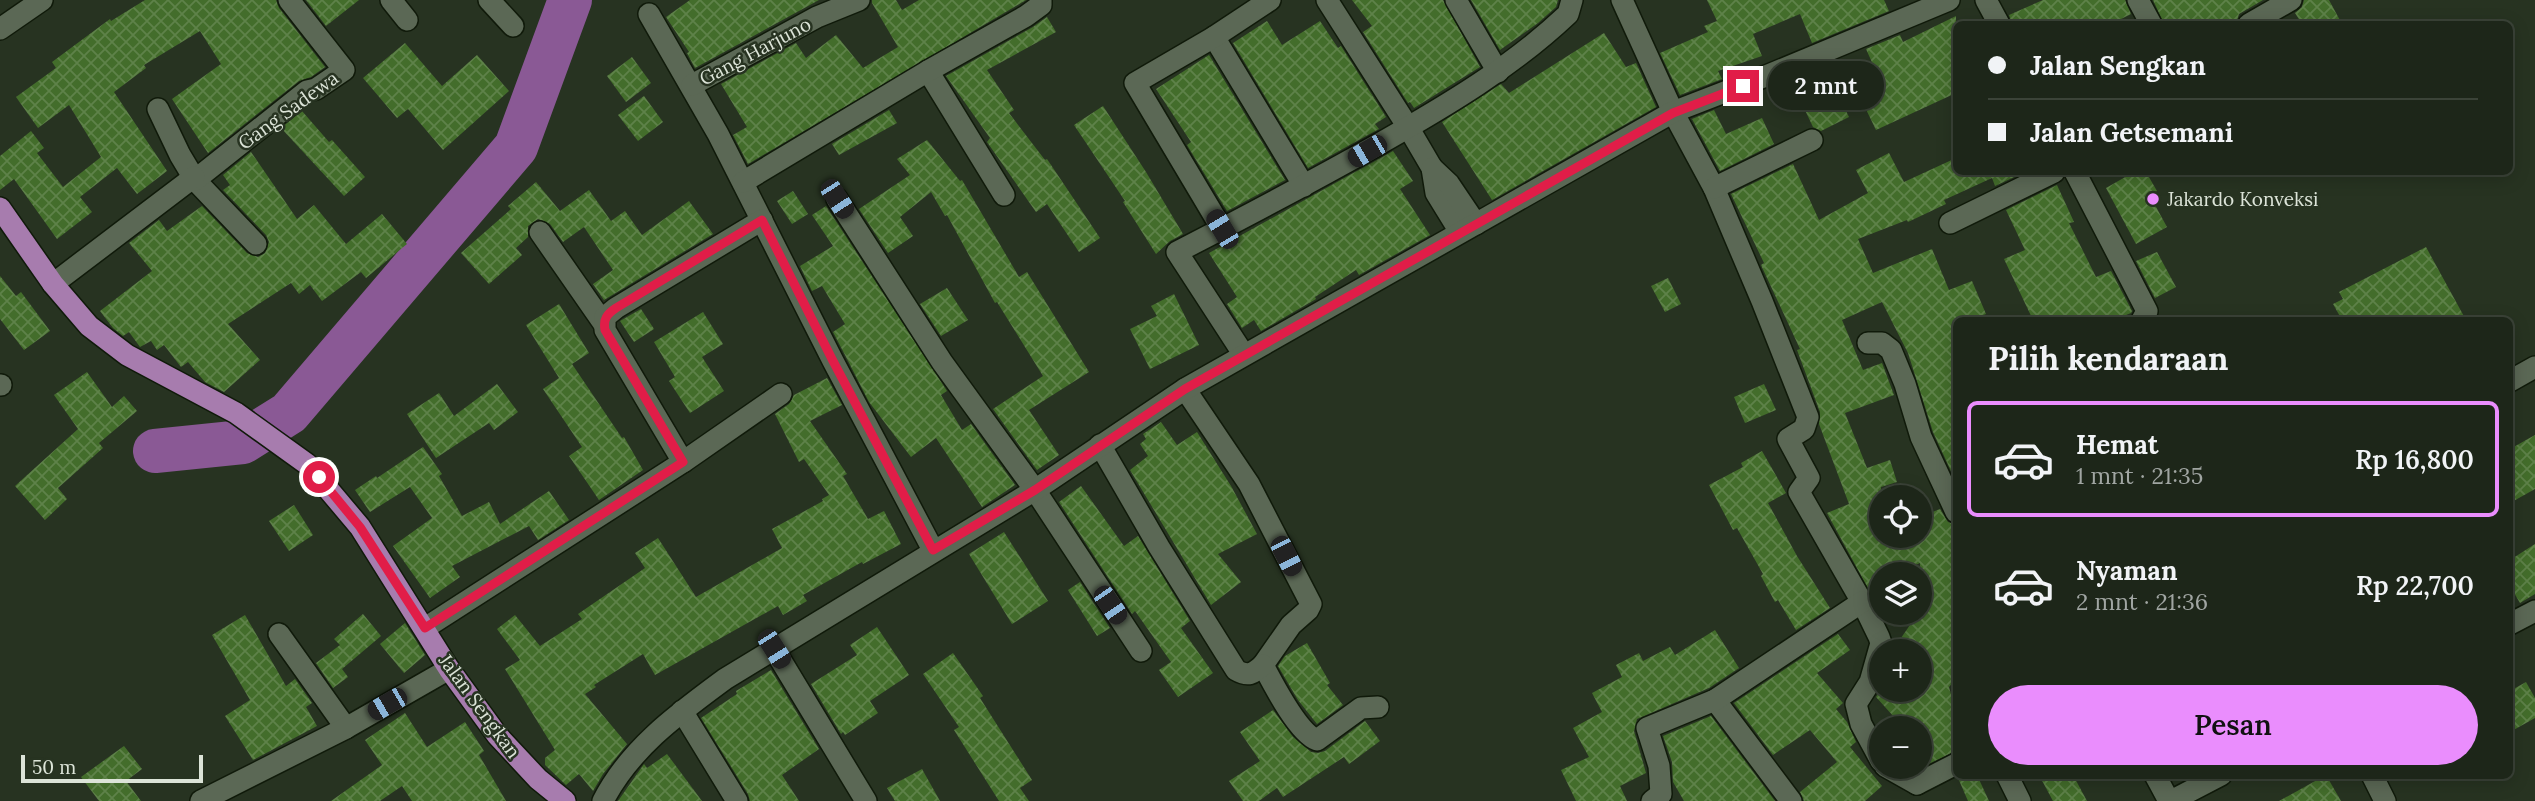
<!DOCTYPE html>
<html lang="id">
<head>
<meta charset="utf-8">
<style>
  :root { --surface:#1d2619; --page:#2a3226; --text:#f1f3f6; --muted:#a0a5a2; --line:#3b4338; --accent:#ea8dfd }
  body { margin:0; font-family:Lora,serif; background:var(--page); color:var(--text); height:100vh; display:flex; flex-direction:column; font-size:26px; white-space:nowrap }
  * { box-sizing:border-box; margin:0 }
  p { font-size:23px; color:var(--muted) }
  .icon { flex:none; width:38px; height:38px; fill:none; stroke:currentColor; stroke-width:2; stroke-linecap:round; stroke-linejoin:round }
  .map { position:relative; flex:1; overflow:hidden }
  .panel { position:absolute; left:1953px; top:317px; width:560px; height:462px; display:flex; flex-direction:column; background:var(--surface); border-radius:10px; box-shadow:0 4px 18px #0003,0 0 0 2px var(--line) }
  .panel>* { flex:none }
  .hud { position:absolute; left:1953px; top:21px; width:560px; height:154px; border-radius:10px; box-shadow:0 4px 18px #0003,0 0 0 2px var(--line); display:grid; align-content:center; height:154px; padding:0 35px; background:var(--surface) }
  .controls { position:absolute; left:1869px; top:485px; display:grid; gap:14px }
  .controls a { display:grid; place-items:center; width:63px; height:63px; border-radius:50%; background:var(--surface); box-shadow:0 4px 18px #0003,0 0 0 2px var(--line); font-size:35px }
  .scale { position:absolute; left:21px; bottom:18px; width:182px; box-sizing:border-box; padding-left:7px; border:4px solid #dce4d8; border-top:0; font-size:19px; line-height:24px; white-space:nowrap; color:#dce4d8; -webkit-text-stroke:5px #273321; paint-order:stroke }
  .end { position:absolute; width:32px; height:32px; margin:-16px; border:9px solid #e11d48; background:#fff; box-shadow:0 0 0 4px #fff }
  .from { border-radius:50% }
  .bubble { position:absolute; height:49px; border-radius:24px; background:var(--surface); box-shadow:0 4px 18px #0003,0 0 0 2px var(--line); font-size:23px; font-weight:600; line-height:49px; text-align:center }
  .car { position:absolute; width:21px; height:42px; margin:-21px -10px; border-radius:9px; box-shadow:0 0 5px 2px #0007; background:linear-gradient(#222 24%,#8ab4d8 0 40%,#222 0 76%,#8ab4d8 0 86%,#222 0) }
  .hud b { display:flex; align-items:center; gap:24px; height:66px; font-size:26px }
  .hud b+b { border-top:2px solid var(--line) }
  .hud i { width:18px; height:18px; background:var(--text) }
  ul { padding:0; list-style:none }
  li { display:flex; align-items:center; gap:21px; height:116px; margin:0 14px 10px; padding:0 21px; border:4px solid transparent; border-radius:10px }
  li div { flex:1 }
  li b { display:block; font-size:26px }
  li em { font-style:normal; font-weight:600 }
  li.current { border-color:var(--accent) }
  li>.icon { width:63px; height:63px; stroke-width:1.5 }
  h2 { padding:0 35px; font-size:32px; line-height:84px }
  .primary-button { display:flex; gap:14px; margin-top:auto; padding:14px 35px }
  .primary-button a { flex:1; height:80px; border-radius:42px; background:var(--accent); color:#111; font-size:28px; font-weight:600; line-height:80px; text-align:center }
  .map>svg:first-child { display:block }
</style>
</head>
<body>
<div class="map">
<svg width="2535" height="801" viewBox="0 0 2535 801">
  <defs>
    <pattern id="building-cross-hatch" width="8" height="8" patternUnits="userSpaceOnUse" patternTransform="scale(1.75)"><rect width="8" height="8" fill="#436d2b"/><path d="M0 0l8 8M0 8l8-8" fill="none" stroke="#5e8249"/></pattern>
  </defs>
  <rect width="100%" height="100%" fill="#273321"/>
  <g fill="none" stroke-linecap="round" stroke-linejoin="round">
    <path stroke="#8a5995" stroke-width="44" d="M155,451l88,-9 46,-29 227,-266 54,-147"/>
  </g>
  <g fill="url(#building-cross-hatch)">
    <path d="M145,0h131l3,8 46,59 -14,10 -12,4 -91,72 -36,-54 49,-35 -21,-33 -56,34 2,3 -32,24 53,79 -30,23 -20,-26 -37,29 12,15 -35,27 -43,-60 -14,11v-34l31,-25 13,17 -7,5 26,34 38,-30 -32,-52 -31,23 -22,-31 40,-29 -4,-6 58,-43 1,2z"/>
    <path d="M306,0h53l-33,26z"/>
    <path d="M690,0h129l-124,68 -8,-15 2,-1 -23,-35z"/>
    <path d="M872,0h24l6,10 17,-10h107l-278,164 -15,-29 14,-8 -26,-43 75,-41 10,15 30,-23 27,33 35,-21 -26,-44z"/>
    <path d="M1352,0h91l37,67 -66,41 -4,-6 -2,1 -45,-71 9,-6z"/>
    <path d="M1471,0h87l-2,7 -18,16 -38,27z"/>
    <path d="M1707,0h177l5,11 -77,32 -12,-29 -47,20 9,22 -44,15 4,8 -42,16 -20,-42 48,-21 -4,-6 13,-5z"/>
    <path d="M2043,0h82l6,14 -20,10h-99l-3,-9z"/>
    <path d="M2153,0h110l-24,14 -3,10h-72z"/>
    <path d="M2304,0h25l13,24h-40l-7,-11 7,-6z"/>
    <path d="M1956,16v77l-80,37 -16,-33 23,-10 -17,-38 34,-14 3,7z"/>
    <path d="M1047,17l9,15 -69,38 27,40 -5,3 36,47 2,-1 53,79 -21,14 -32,-48 -11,8 -49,-70 3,-4 -44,-62 87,-49z"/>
    <path d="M1267,21l15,24 38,-24 18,27 3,-2 45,71 -11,7 4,5 -71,39 -75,-125z"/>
    <path d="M1604,33l22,34 10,-4 20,44 -164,93 -50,-78 59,-38 8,9z"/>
    <path d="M405,43l37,43 35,-31 32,36 -66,59 -35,-41 -11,9 -34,-40z"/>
    <path d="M1209,55l76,125 -58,31 -40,-66 4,-3 -35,-53z"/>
    <path d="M632,57l19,26 -25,19 -19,-26z"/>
    <path d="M1835,89l14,28 -28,14 -8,-4 -10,-21z"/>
    <path d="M644,96l19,26 -25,19 -20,-26z"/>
    <path d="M1103,106l43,66 37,62 -13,7 -14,13 -33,-52 2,-1 -51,-76z"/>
    <path d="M889,110l8,13 -58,32 -7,-11z"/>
    <path d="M1714,110l12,24 36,-16 12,26 -54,27 -28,-52z"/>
    <path d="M302,111l27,31 3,-2 33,37 -21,19 -63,-68z"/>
    <path d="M927,140l33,41 2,-1 57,97 8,-5 62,100 -60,38 30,45 -22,15 -44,-61 50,-33 -46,-74 -2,1 -48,-88 -2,1 -14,-24 -31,25 13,19 -25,17 -29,-44 51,-34 -13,-16z"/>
    <path d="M1393,151l20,30 -13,8 30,46 -71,40 -3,-5 -41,27 1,2 -55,32 -7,-11 -12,8 -15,-24 10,-7 -28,-44z"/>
    <path d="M251,152l46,67 17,-14 32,39 36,-30 25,30 -41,34 -5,-6 -39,29 -12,-16 -11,9 -8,-11 -63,41 32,36 -36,32 -19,-10 -17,-20 -7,5 -17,-22 -7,5 -6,-9 -11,6 -11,-15 -6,4 -10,-8 -13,-17 52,-40 -23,-28 30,-23 8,11 35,-25 45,47 11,4 7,-4 4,-11 -3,-7 -43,-45 7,-5 -7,-10z"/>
    <path d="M1889,153l15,29 52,-24v14h69l-30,14 -3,-8 -48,22 2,4 -38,18 -1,-2 -49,19 15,34 59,-24 17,41 23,-9 14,33 -17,6h-13v162l-23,-50 -25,-79 -26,-51 -40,18 21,50 19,-7 12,32 -49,18 22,55 23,-8 7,22 -16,5v49h39v-19l20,-8 8,13 8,3v154l-7,8 7,25v39l-36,17v-40h-16l-28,-31 5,-7h39v-39h-28l38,-55 -10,7v-40l-24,11h-15v38l-54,-99 22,-9 -30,-80 1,-12 -23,-62 3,-1 -39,-84 3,-2 -33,-69 62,-30 26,56 49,-27 -12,-23z"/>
    <path d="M2134,172h12l11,19 -7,5 17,31 -31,17 -30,-56z"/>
    <path d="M536,182l24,29 29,-21 22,31 14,-10 17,24 47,-34 24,33 -109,66 -11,-16 20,-14 -29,-43 -21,15 -13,-18 -12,-5 -10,7v11l-12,11 6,7 -33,29 -28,-31 50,-44 -3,-3z"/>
    <path d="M2057,185l17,37 -5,1 27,54 15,-6 21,40 -1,2 -17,7h-81l-29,-61 21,-9 -19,-40z"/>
    <path d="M793,191l15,23 -16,10 -15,-23z"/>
    <path d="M826,206l121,185 -6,4 21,35 9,-6 44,61 -33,22 -46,-69 -25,19 -42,-55 -24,-47 -12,-23 12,-8 -23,-38 -10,5 -12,-25 33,-20 -21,-31z"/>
    <path d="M2426,247l40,73h-124l-9,-16 10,-5 -4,-7z"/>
    <path d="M2157,252l19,35 -21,11 -19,-37z"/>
    <path d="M0,276l16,20 5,-4 29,39 -26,19 -24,-31z"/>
    <path d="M1668,278l13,26 -16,8 -14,-26z"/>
    <path d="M947,288l21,32 -27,16 -21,-32z"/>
    <path d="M1174,294l25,51 -49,24 -20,-40 27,-13 -6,-10z"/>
    <path d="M559,304l30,49 -17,11 50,74 2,-1 19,33 -44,30 -30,-44 13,-9 -39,-58 16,-11 -33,-53z"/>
    <path d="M641,309l13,20 -20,13 -14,-21z"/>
    <path d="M703,312l20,32 -21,13 22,34 -34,22 -21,-32 6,-4 -21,-35z"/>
    <path d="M87,372l25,35 12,-11 13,15 -38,32 4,5 -45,40 9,11 -22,21 -30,-34 63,-57 -24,-34z"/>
    <path d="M827,378l15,27 -32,16 37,53 -4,2 25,43 16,-8 17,33 -38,20 -1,-2 -59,33 4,6 -24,14 -5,-9 -123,69 -12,-21 -49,31 2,2 -11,7 42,50 -24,30 -10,17 -14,-17 -13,11 -21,-20v-7l10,-8 -50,-81 15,-9 -23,-31 18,-14 25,31 42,-27 -4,-5 67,-46 -10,-15 23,-15 38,59 86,-49 -10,-19 51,-28 -1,-2 7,-4 -25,-36 -5,3 -24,-48 14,-10 5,-9z"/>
    <path d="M497,384l21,28 -24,18 -5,-7 -53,35 -29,-44 32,-21 15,23z"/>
    <path d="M1764,384l12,26 -31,13 -11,-26z"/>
    <path d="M1161,422l16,23 20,-13 34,54 26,48 -39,20 23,28 -30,23 -81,-135 18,-14 -8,-12 6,-5 -3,-5z"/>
    <path d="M2535,435v54l-25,14v-54z"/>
    <path d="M423,447l19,27 -3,2 23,40 27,-14 11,22 49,-33 20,29 -31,20 -9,-14 -77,40 8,11 -30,21 -37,-52 39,-28 -22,-31 -40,25 -15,-22 21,-14 1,2z"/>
    <path d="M1762,451l24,42 -18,10 29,53 33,52 -34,22 -18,-30 -3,2 -14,-26 2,-2 -26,-46 -4,2 -24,-45 34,-18 -2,-4z"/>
    <path d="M1081,486l43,60 14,-10 52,85 -9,7 32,45 -35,24 -19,-27 12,-8 -36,-51 -3,3 -73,-112z"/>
    <path d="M294,505l19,30 -24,16 -20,-30z"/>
    <path d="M1004,532l44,69 -36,23 -43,-70z"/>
    <path d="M2535,544v50l-15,9 -10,-17v-26z"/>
    <path d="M1080,582l30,46 -13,8 -29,-46z"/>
    <path d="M363,614l18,22 -39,33 6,8 -15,11 -17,-25 24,-18 -6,-6z"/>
    <path d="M245,615l41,71 9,-7 17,24 -6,4 11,19 -64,34 -28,-44 25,-16 -38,-65z"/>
    <path d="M405,623l20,32 -21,18 -24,-29z"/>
    <path d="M877,627l32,48 -39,26 8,12 -33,22 -2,-3 -2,2 -30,-50 46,-29 -7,-10z"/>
    <path d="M1715,630l24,38 -30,20 -72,31 -3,12 12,42 -26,13 7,15h-51l-15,-31 28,-13 -16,-29 29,-16 -10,-19 30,-16 -6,-12 23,-12 4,8 27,-14 5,8z"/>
    <path d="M1838,634l12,16 -33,23 26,30 -7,6 11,13 9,20 -6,5 32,39 -17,15h-61l-4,-9 37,-30 -27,-32 -37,25 -39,-52z"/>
    <path d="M1307,643l23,40 -3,2 16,20 -26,19 -19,-24 -20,-34 7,-10z"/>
    <path d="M953,653l30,43 -3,2 52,82 -12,8 9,13h-30l-45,-71 5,-3 -36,-53z"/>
    <path d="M771,670l48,79 -37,26 17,26h-49l-2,-7 -47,-76 36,-24 -1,-3z"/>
    <path d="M2526,682l9,16v20l-25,14v-41z"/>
    <path d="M1273,710l20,27 18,15 7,1 7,-2 40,-30 15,20 -31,23 -5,-7 -61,40 -6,-9 -18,13h-16l-14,-20 31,-20 -20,-29z"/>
    <path d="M405,713l22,34 38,-25 19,29 -5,4 27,46h-94l-10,-15 -22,15h-49l51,-36 -17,-25z"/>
    <path d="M1711,716l64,85h-91l-11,-19 -1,-20 -9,-26z"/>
    <path d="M124,746l18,23 -16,12 15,20h-42l-18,-24z"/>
    <path d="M667,754l35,47h-84l26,-37 3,4z"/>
    <path d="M922,769l18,32h-45l-8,-13z"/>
    <path d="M1963,775h14l12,26h-21l-10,-23z"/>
    <path d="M2039,775h34l14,26h-34z"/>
    <path d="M2326,775l15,26h-62z"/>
  </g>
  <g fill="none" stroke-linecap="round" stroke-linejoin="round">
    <defs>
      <g id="minor">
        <path d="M391,0l16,20"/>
        <path d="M489,0l24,26"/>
        <path d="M1327,0l81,127 24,41 4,25 24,39"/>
        <path d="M1456,0l42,72"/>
        <path d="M1622,0l51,112 41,76 48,113 46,116 -4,12 -16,10 21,39 -10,14 63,110 17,35 2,6 -11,39 -14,22 5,20 20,37"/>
        <path d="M1986,0l13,24"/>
        <path d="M2138,0l13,24"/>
        <path d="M649,14l69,120 115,227 100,189"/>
        <path d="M2249,24l42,-24"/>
        <path d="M0,29l42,-29"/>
        <path d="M1214,37l90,149"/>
        <path d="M928,71l76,124"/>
        <path d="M692,85l125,-68 42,-17"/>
        <path d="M158,109l22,46 15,25 61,64"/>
        <path d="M1432,168l17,16 27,40"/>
        <path d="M2075,172l72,139 -5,9"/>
        <path d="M195,180l112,-89 9,-2 28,-19 -55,-70"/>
        <path d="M743,182l185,-111 98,-55 15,-11v-5"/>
        <path d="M1714,188l98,-48"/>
        <path d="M837,199l105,163 93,128 106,161"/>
        <path d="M1950,223l104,-51"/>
        <path d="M1222,229l-87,-146 79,-46 56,-37"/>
        <path d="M540,232l64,92"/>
        <path d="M53,284l141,-107"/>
        <path d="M1868,343h14l9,7 14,34 16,53 35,75"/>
        <path d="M1244,355l-67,-103c68,-35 136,-71 202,-108 67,-38 133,-77 189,-130l4,-14"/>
        <path d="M2510,381l25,-14"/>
        <path d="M0,385h1"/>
        <path d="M1185,389l64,95 62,120 -3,6 -17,15 -28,40c10,19 35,68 54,75l44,-32 17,-1"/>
        <path d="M1100,445l59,102 77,123c12,7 17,4 27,-5"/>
        <path d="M683,462l-78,-132v-13l11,-9 146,-88"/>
        <path d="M2510,624l25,-13"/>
        <path d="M425,628l258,-166 98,-68"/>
        <path d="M279,634l67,94"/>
        <path d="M774,649l92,152"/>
        <path d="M1715,700l76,101"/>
        <path d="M682,711l55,90"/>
        <path d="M1885,766l32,18"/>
        <path d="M2007,775l13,26"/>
        <path d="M2155,775l14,26"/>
        <path d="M2372,775l13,26"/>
        <path d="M1917,784l39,-20"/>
        <path d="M201,801l145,-73 103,-59"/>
        <path d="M603,801c27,-53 76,-88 122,-122l310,-189 150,-101 488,-277 93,-36 183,-76"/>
        <path d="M1652,801l9,-7 -2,-28 -12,-38 68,-28 147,-98"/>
        <path d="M2171,801l50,-26"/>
      </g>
      <path id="major" d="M0,208l53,76 36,42 38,29 109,58 71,51 53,63 89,142 48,66 41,44 27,22"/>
    </defs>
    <use href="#minor" stroke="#101a0a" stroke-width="24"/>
    <use href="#major" stroke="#101a0a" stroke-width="24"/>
    <use href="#minor" stroke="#5b6855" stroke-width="21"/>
    <use href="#major" stroke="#a77cae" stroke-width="21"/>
  </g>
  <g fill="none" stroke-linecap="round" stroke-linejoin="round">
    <path stroke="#e11d48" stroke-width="9" d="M319,477l41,50 65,101 258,-166 -78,-132c-2,-11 2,-16 11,-22l146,-88 71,141 100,189 102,-60 150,-101 488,-276 70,-27"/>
  </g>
  <circle fill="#ea8dfd" stroke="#273321" stroke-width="2.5" cx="2153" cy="199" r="7"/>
  <g text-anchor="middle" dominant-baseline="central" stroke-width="5" stroke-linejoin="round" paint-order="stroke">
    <g font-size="19" fill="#dce4d8" stroke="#273321">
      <text transform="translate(755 51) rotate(-28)">Gang Harjuno</text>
      <text transform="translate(288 110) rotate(-36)">Gang Sadewa</text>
      <text transform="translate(480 706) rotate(54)">Jalan Sengkan</text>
    </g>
    <g font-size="19" fill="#dce4d8" stroke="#273321" text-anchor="start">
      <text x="2167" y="199">Jakardo Konveksi</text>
    </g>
  </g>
</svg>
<div class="controls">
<a><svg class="icon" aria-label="locate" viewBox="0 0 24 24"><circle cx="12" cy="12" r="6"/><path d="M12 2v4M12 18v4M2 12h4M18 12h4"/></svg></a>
<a><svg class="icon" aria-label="layers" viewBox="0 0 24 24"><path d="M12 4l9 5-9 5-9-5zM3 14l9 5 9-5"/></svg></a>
<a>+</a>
<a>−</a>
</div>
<div class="scale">50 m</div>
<i class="end from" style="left:319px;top:477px"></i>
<i class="end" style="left:1743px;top:86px"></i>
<div class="bubble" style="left:1768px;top:61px;width:116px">2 mnt</div>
<i class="car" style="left:1367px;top:151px;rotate:240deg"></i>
<i class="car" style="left:837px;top:199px;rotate:147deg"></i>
<i class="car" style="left:1222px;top:229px;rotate:329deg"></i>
<i class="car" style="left:1286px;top:556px;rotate:153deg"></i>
<i class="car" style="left:1110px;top:605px;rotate:146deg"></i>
<i class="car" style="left:774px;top:649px;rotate:148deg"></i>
<i class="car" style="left:387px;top:704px;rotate:240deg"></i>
<div class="hud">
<b><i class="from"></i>Jalan Sengkan</b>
<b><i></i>Jalan Getsemani</b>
</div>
<section class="panel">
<h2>Pilih kendaraan</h2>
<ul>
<li class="current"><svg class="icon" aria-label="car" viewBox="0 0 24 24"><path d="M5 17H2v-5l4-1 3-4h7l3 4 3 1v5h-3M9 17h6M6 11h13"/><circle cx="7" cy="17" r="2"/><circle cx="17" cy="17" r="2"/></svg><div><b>Hemat</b><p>1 mnt · 21:35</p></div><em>Rp 16,800</em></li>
<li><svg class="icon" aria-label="car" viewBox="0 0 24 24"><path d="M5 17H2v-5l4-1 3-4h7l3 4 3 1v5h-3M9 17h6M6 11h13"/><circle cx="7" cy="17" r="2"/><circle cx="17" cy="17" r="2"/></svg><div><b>Nyaman</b><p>2 mnt · 21:36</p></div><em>Rp 22,700</em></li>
</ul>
<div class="primary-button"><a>Pesan</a></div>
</section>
</div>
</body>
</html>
